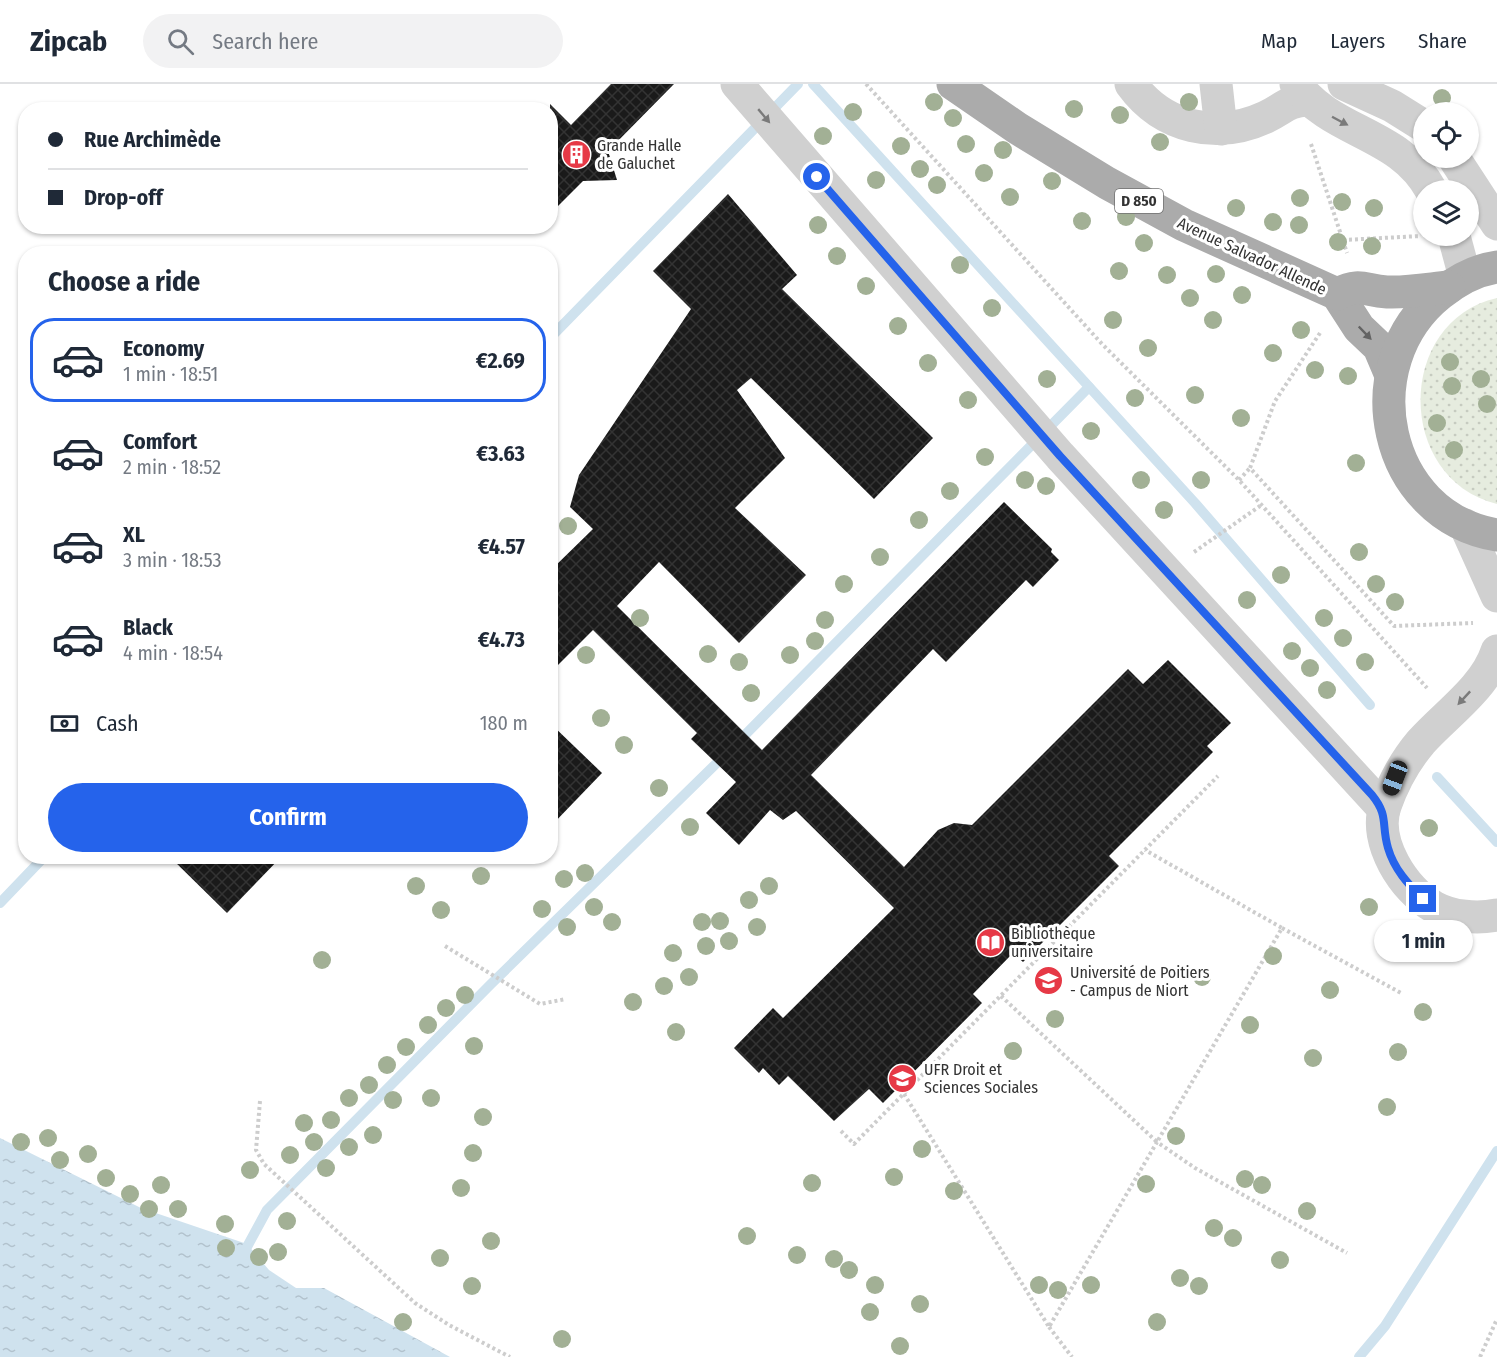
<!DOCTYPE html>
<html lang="en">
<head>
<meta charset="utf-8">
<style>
  :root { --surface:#fff; --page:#f2f2f3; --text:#1f2937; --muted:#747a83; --line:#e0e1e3; --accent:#2563eb }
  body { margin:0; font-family:"Fira Sans Condensed",sans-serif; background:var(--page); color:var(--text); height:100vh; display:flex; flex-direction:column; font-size:22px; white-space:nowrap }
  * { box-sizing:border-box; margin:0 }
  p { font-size:20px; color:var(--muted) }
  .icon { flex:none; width:33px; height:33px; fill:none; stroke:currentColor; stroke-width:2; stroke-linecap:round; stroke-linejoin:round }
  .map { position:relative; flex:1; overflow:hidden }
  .sheet { position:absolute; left:18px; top:162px; width:540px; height:618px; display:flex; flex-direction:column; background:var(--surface); border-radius:24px; box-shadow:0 2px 4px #0004 }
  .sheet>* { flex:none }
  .top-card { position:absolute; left:18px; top:18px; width:540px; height:132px; border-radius:24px; box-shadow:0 2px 4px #0004; display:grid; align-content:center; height:132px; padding:0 30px; background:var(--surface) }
  .fabs { position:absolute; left:1413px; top:18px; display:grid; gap:12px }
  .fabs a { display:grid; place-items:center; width:66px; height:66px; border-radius:50%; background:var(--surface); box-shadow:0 2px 4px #0004; font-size:30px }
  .end { position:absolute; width:27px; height:27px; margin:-14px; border:8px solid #2563eb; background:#fff; box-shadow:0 0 0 3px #fff }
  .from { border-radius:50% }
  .bubble { position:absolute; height:42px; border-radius:21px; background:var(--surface); box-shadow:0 2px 4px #0004; font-size:20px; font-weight:700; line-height:42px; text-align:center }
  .car { position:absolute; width:18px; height:36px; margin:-18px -9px; border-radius:8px; box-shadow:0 0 4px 2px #0007; background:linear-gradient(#222 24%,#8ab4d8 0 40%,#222 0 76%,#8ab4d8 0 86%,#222 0) }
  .top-card b { display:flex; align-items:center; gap:21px; height:57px; font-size:22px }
  .top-card b+b { border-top:2px solid var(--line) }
  .top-card i { width:15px; height:15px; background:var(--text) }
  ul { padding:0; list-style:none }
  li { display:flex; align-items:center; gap:18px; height:84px; margin:0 12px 9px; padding:0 18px; border:3px solid transparent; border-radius:24px }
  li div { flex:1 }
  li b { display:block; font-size:22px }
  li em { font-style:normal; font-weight:700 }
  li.current { border-color:var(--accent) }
  li>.icon { width:54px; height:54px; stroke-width:1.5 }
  h2 { padding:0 30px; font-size:27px; line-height:72px }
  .pay { display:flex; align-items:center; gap:15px; height:66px; padding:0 30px; font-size:22px }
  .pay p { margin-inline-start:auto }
  .cta { display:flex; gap:12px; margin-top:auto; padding:12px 30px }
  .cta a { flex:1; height:69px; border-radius:36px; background:var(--accent); color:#fff; font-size:24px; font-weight:700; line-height:69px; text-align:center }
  header { display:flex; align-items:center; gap:36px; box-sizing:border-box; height:84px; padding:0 30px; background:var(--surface); border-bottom:2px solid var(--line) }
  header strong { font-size:28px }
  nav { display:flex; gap:33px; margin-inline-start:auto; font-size:21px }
  .search { width:420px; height:54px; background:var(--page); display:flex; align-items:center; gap:15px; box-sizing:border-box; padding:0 21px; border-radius:33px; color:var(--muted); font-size:22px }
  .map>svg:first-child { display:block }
</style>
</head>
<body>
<header>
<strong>Zipcab</strong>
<div class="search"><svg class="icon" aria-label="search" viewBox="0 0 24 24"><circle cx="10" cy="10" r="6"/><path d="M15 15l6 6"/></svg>Search here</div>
<nav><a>Map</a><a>Layers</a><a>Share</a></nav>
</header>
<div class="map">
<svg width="1497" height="1273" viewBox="0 0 1497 1273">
  <defs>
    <pattern id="grass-dots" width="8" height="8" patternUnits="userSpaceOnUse" patternTransform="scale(1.5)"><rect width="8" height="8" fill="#e6ecdf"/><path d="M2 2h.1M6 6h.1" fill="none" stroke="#c6cbc0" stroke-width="1.8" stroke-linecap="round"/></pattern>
    <pattern id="water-ripples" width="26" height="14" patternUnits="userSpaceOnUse" patternTransform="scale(1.5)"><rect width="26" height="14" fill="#cfe2ee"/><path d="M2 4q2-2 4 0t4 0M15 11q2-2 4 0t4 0" fill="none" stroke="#b2c2cd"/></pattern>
    <pattern id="building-cross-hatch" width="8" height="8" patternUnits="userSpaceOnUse" patternTransform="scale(1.5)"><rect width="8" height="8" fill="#1a1a1a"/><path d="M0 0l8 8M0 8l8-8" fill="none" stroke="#333"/></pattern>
  </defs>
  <rect width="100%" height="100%" fill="#fff"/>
  <path fill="url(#grass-dots)" d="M1497,214v206c-102,-25 -102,-183 0,-206z"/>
  <path fill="url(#water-ripples)" d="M0,1054l141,70 106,36 22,26 27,18h28l126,69h-450z"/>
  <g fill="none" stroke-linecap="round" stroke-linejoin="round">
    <g stroke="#cfe2ee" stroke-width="10">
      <path d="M813,0l382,419 175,202"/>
      <path d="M550,254l248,-254"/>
      <path d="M737,659l352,-356"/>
      <path d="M1437,693l60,65"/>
      <path d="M0,819l45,-47"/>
      <path d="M241,1174l26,-48 224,-226 235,-230"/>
      <path d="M1359,1273l26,-31 112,-175"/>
    </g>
  </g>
  <g fill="url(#building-cross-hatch)">
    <path d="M611,0h63l-66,67 9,29 -34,1 -33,33v-110l21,21z"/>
    <path d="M728,110l69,81 -15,14 151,149 -59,61 -123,-121 -14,12 48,68 -50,50 71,67 -67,68 -80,-81 -42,44 145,144 242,-248 48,47 -1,3 8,8 -26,27 -7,-7 -80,82 -13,-13 -122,126 93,92 34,-37 16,-7 18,2 156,-156 15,15 25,-24 63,63 -24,23 6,6 -104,104 10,10 -96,96 -10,-9 -40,41 9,9 -99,100 -14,-14 -35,32 -46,-45 -9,9 -16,-17 -4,5 -25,-25 39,-40 10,10 111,-110 -98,-97 -13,9 -13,-10 -31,35 -33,-32 30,-31 -45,-43 6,-6 -104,-103 -43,43v-102l43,-42 -23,-22 9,-32 112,-166 -38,-38z"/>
    <path d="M550,639l52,50 -52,54z"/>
    <path d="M169,772h113l-55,57z"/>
  </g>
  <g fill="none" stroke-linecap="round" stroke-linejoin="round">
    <g stroke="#cdcdcd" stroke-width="4" stroke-dasharray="3 3" stroke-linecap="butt">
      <path d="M866,0l236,260 137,136 188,208"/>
      <path d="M1311,60l36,109"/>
      <path d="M1343,156l78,-4"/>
      <path d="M1320,249l-45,68 -25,67 144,158 79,-3"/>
      <path d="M1239,396l11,-12"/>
      <path d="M1194,468l66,-46"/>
      <path d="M1282,844l119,65"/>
      <path d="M445,862l95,58 26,-5"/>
      <path d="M1001,912l156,146 125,-214 -137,-78"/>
      <path d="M904,1010l145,233 108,-185 38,26 152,85"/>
      <path d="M260,1017l-4,49 8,14 151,139 34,22 61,32"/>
      <path d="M841,1047l13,13 364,-368"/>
      <path d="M1049,1243l23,30"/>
      <path d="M1480,1273l17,-38"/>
    </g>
    <g stroke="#d0d0d0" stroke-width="33">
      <path d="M737,0l323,372 324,353"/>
      <path d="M1131,0c32,44 86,56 135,33 17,-8 21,-16 41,-17"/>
      <path d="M1216,0l5,45"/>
      <path d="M1296,0c36,50 104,48 135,106"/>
      <path d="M1344,0l48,22 32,20"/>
      <path d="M1454,74l43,66"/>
      <path d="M1454,152l11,41"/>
      <path d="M1465,441l32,71"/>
      <path d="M1497,567c-12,37 -51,63 -76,91 -16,19 -28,41 -36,64 -12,36 19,84 49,101 18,10 43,12 63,8"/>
    </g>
    <g stroke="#ababab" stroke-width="33">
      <path d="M953,0l64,44 90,55 77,42 153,69 22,34 20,19 11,26"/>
      <path d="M1497,183c-21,3 -41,14 -57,27 -88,70 -58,222 57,241"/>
      <path d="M1337,210c25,-12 27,-3 50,-2 20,1 42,-3 62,-5"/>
    </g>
  </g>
  <g fill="#a2b095">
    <circle cx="1442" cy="14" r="9"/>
    <circle cx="934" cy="18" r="9"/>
    <circle cx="1189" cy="18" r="9"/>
    <circle cx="1074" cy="25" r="9"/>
    <circle cx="853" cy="28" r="9"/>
    <circle cx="1120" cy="31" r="9"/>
    <circle cx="953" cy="34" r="9"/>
    <circle cx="823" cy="52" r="9"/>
    <circle cx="1160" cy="58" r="9"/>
    <circle cx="966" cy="60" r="9"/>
    <circle cx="901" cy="62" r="9"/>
    <circle cx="1003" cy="66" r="9"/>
    <circle cx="920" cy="85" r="9"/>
    <circle cx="984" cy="89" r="9"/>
    <circle cx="876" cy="96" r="9"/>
    <circle cx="1052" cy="97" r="9"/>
    <circle cx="937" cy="101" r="9"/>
    <circle cx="1010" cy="113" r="9"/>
    <circle cx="1300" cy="114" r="9"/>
    <circle cx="1342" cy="118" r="9"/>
    <circle cx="1236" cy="124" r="9"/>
    <circle cx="1374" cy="124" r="9"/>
    <circle cx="1126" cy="133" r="9"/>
    <circle cx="1082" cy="137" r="9"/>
    <circle cx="1273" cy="138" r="9"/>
    <circle cx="818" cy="141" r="9"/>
    <circle cx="1299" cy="141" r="9"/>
    <circle cx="1338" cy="158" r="9"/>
    <circle cx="1144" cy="159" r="9"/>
    <circle cx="1372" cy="162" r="9"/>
    <circle cx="837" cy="172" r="9"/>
    <circle cx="960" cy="181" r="9"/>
    <circle cx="1119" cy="187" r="9"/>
    <circle cx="1216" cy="190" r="9"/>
    <circle cx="1167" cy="191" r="9"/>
    <circle cx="866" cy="202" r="9"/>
    <circle cx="1242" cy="211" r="9"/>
    <circle cx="1190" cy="214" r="9"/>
    <circle cx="992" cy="224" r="9"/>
    <circle cx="1113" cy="236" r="9"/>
    <circle cx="1213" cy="236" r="9"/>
    <circle cx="898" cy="242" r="9"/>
    <circle cx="1301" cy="246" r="9"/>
    <circle cx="1148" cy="264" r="9"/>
    <circle cx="1273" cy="269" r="9"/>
    <circle cx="1450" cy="278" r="9"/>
    <circle cx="928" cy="279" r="9"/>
    <circle cx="1315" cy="286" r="9"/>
    <circle cx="1348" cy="292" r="9"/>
    <circle cx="1047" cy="295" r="9"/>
    <circle cx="1481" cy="295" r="9"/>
    <circle cx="1452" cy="302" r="9"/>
    <circle cx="1195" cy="311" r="9"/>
    <circle cx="1135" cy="314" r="9"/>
    <circle cx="968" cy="316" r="9"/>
    <circle cx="1487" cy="320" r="9"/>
    <circle cx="1241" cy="334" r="9"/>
    <circle cx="1437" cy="339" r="9"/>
    <circle cx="1091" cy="347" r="9"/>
    <circle cx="1454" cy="366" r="9"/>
    <circle cx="985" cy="373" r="9"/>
    <circle cx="1356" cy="379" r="9"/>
    <circle cx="1025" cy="396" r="9"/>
    <circle cx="1141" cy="396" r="9"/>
    <circle cx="1201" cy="396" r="9"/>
    <circle cx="1046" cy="402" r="9"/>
    <circle cx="950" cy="407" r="9"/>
    <circle cx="1164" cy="426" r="9"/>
    <circle cx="919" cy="436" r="9"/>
    <circle cx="568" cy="442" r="9"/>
    <circle cx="1359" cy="468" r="9"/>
    <circle cx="880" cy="473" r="9"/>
    <circle cx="1281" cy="491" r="9"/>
    <circle cx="844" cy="500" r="9"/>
    <circle cx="1376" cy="500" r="9"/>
    <circle cx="1247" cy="516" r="9"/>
    <circle cx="1395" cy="518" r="9"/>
    <circle cx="640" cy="534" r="9"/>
    <circle cx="1324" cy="534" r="9"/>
    <circle cx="825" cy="536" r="9"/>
    <circle cx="1343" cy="554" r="9"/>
    <circle cx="815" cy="557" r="9"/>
    <circle cx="1292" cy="567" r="9"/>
    <circle cx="708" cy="570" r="9"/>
    <circle cx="586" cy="571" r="9"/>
    <circle cx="790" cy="571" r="9"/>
    <circle cx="739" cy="578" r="9"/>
    <circle cx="1365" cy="578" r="9"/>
    <circle cx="1310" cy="584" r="9"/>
    <circle cx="1327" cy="606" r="9"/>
    <circle cx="751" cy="609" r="9"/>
    <circle cx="601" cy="634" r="9"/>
    <circle cx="624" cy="661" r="9"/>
    <circle cx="659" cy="704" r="9"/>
    <circle cx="690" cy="743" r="9"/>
    <circle cx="1429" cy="744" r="9"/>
    <circle cx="585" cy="789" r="9"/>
    <circle cx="481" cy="792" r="9"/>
    <circle cx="564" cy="795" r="9"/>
    <circle cx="416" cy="802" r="9"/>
    <circle cx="769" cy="802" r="9"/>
    <circle cx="749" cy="816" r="9"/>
    <circle cx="594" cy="823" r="9"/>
    <circle cx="1369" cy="823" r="9"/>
    <circle cx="542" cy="825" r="9"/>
    <circle cx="441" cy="826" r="9"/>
    <circle cx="720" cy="837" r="9"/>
    <circle cx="612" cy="838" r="9"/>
    <circle cx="702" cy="838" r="9"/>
    <circle cx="567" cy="843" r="9"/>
    <circle cx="757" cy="843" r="9"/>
    <circle cx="729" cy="857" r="9"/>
    <circle cx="706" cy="862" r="9"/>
    <circle cx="673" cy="869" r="9"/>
    <circle cx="1273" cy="872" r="9"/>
    <circle cx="322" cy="876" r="9"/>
    <circle cx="689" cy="893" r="9"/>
    <circle cx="1202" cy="893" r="9"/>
    <circle cx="664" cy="902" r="9"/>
    <circle cx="1330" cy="906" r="9"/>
    <circle cx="465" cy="911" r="9"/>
    <circle cx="633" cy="918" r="9"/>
    <circle cx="446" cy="924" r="9"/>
    <circle cx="1423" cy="928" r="9"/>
    <circle cx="1055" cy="935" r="9"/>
    <circle cx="428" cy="941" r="9"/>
    <circle cx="1250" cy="941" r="9"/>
    <circle cx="676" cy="948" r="9"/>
    <circle cx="474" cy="962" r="9"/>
    <circle cx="406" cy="963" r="9"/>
    <circle cx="1013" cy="967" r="9"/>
    <circle cx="1398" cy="968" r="9"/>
    <circle cx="1313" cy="974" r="9"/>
    <circle cx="387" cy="981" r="9"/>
    <circle cx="369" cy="1001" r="9"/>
    <circle cx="349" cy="1014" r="9"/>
    <circle cx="431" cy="1014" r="9"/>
    <circle cx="393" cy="1016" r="9"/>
    <circle cx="1387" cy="1023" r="9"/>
    <circle cx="483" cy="1033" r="9"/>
    <circle cx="331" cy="1036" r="9"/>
    <circle cx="304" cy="1039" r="9"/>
    <circle cx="373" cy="1051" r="9"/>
    <circle cx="1176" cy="1052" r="9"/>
    <circle cx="48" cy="1054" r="9"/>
    <circle cx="21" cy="1058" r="9"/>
    <circle cx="314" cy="1058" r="9"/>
    <circle cx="349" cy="1063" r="9"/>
    <circle cx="922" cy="1065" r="9"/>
    <circle cx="473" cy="1069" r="9"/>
    <circle cx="88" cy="1070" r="9"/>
    <circle cx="290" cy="1071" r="9"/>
    <circle cx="60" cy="1076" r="9"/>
    <circle cx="326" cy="1084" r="9"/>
    <circle cx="250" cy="1086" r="9"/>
    <circle cx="894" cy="1093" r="9"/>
    <circle cx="106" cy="1094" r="9"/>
    <circle cx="1245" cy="1095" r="9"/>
    <circle cx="812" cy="1099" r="9"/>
    <circle cx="1146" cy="1100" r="9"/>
    <circle cx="161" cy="1101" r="9"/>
    <circle cx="1262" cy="1101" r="9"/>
    <circle cx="461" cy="1104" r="9"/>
    <circle cx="954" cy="1107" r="9"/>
    <circle cx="130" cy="1110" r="9"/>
    <circle cx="149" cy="1125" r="9"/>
    <circle cx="178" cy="1125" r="9"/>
    <circle cx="1307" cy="1127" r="9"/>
    <circle cx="287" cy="1137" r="9"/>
    <circle cx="225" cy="1140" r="9"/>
    <circle cx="1214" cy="1144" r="9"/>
    <circle cx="747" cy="1152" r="9"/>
    <circle cx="1233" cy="1154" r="9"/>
    <circle cx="491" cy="1157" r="9"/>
    <circle cx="226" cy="1164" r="9"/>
    <circle cx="278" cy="1168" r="9"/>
    <circle cx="797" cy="1171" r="9"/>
    <circle cx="259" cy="1173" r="9"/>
    <circle cx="440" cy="1174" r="9"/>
    <circle cx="834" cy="1175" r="9"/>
    <circle cx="1280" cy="1176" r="9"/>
    <circle cx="849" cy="1186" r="9"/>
    <circle cx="1180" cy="1194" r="9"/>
    <circle cx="875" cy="1201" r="9"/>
    <circle cx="1039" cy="1201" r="9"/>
    <circle cx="1091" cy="1201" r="9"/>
    <circle cx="472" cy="1202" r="9"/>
    <circle cx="1199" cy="1202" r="9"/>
    <circle cx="1058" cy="1206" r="9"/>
    <circle cx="920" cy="1220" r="9"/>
    <circle cx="870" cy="1228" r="9"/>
    <circle cx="403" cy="1238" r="9"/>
    <circle cx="1157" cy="1238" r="9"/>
    <circle cx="562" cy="1255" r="9"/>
    <circle cx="900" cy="1262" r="9"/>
  </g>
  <defs><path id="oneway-solid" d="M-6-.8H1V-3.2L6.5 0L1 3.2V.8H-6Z" transform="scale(1.5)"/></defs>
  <g fill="#7a7a7a">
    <use href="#oneway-solid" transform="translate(764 32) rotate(50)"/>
    <use href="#oneway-solid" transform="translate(1340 37) rotate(28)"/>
    <use href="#oneway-solid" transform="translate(1464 614) rotate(133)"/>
  </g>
  <use fill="#636363" href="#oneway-solid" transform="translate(1365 249) rotate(46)"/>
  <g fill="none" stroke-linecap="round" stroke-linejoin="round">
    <path stroke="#2563eb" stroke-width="8" d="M817,93l243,279 312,339c17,21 9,29 16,53 6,21 20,36 35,51"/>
  </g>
  <defs>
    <symbol id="building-disc" viewBox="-11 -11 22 22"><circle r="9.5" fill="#e63946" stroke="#fff"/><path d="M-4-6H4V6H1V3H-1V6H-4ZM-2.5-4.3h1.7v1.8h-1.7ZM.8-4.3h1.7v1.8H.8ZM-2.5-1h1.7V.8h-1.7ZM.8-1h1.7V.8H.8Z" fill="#fff"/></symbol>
    <symbol id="library-disc" viewBox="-11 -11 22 22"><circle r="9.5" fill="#e63946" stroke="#fff"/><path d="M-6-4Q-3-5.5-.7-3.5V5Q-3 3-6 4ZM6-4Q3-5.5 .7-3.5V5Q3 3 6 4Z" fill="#fff"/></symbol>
    <symbol id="university-disc" viewBox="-11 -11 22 22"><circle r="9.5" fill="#e63946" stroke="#fff"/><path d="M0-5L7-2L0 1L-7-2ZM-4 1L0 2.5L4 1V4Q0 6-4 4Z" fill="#fff"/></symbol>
  </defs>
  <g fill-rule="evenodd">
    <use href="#building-disc" x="560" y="54" width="33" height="33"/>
    <use href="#library-disc" x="974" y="842" width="33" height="33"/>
    <use href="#university-disc" x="1032" y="880" width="33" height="33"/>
    <use href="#university-disc" x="886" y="978" width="33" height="33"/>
  </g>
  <g text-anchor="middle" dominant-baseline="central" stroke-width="6" stroke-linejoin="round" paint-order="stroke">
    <rect fill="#fff" stroke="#707070" stroke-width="1.5" x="1115" y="105" width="48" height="24" rx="4.5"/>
    <g font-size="15" font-weight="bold" fill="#333">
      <text x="1139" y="117">D 850</text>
    </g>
    <g font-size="16" fill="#333" stroke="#fff" text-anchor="start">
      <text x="597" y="61">Grande Halle<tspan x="597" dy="18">de Galuchet</tspan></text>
      <text x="1011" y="849">Bibliothèque<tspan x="1011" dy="18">universitaire</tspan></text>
      <text x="1070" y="888">Université de Poitiers<tspan x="1070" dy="18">- Campus de Niort</tspan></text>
      <text x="924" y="985">UFR Droit et<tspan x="924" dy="18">Sciences Sociales</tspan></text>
    </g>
    <g font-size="16" fill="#333" stroke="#fff">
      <text transform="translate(1252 172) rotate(25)">Avenue Salvador Allende</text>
    </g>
  </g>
</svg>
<div class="fabs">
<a><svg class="icon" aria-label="locate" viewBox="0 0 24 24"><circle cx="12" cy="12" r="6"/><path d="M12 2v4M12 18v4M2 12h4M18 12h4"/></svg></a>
<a><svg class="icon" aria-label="layers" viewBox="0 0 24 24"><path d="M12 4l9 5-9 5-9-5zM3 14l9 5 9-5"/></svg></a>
</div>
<i class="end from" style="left:817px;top:93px"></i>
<i class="end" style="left:1423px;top:815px"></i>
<div class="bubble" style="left:1374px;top:836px;width:99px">1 min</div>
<i class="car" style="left:1395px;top:694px;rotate:201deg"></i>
<div class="top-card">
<b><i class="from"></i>Rue Archimède</b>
<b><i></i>Drop-off</b>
</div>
<section class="sheet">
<h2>Choose a ride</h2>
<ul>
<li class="current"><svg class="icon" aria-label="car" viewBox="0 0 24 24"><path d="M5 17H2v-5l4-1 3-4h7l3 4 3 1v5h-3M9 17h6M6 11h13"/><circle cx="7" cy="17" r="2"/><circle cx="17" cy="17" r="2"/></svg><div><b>Economy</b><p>1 min · 18:51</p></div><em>€2.69</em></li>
<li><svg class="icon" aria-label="car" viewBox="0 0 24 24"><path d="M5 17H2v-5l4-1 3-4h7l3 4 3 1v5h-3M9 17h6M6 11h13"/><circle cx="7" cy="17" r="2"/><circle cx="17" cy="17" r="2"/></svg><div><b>Comfort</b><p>2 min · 18:52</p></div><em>€3.63</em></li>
<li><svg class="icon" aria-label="car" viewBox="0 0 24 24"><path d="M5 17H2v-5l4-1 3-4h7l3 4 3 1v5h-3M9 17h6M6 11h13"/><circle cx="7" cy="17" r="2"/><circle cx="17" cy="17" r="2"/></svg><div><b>XL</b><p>3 min · 18:53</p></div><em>€4.57</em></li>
<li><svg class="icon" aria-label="car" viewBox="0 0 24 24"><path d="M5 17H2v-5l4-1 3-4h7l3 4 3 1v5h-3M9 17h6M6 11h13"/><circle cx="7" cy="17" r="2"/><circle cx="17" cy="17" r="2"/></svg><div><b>Black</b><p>4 min · 18:54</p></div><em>€4.73</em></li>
</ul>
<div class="pay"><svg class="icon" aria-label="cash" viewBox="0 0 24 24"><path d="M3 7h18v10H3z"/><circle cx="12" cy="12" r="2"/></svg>Cash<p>180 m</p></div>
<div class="cta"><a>Confirm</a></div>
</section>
</div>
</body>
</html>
